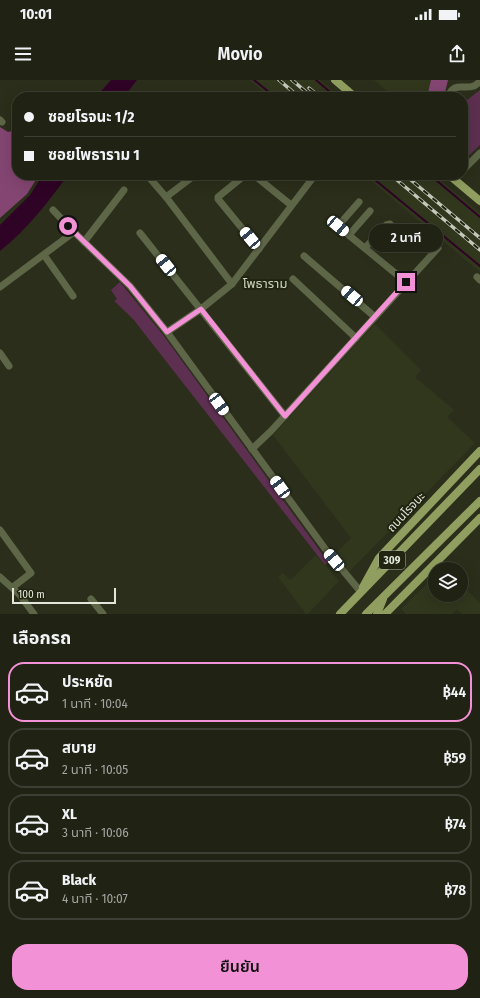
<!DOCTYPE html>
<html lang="th">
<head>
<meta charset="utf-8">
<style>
  :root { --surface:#202214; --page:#282a1d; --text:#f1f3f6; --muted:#a2a4a0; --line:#3d3f34; --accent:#f391d6 }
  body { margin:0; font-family:"Fira Sans Condensed","Noto Sans Thai",sans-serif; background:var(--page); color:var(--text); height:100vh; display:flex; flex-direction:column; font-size:15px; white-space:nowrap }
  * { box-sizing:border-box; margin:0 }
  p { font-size:13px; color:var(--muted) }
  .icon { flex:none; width:22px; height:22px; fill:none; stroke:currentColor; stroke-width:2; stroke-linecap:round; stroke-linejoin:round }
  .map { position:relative; height:534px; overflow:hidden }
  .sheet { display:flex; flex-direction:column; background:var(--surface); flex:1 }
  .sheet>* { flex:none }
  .banner { position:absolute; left:12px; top:12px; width:456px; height:88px; border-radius:16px; box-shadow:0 4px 16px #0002,0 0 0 1px var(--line); display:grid; align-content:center; height:88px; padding:0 12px; background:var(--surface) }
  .fabs { position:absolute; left:428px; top:482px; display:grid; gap:8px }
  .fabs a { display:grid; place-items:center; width:40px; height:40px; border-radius:50%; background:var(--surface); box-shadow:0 4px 16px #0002,0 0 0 1px var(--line); font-size:20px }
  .scale { position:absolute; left:12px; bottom:10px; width:104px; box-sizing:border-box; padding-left:4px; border:2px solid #e3e7da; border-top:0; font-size:11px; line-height:14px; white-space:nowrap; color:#e3e7da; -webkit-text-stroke:3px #202411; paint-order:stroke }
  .end { position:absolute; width:18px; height:18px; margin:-9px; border:5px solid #f391d6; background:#111; box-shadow:0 0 0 2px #111 }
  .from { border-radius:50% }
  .bubble { position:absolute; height:28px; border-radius:14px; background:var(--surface); box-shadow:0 4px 16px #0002,0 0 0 1px var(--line); font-size:13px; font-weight:600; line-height:28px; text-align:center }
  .car { position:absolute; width:12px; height:24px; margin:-12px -6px; border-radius:5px; box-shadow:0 0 3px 1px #0007; background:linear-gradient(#fff 24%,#345 0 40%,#fff 0 76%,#345 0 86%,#fff 0) }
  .banner b { display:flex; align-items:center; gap:14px; height:38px; font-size:15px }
  .banner b+b { border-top:1px solid var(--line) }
  .banner i { width:10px; height:10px; background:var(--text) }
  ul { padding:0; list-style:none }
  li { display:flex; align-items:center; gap:12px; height:60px; margin:0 8px 6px; padding:0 4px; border:2px solid var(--line); border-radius:16px }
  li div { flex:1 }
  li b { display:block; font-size:15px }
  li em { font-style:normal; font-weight:600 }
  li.active { border-color:var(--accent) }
  li>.icon { width:36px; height:36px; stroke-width:1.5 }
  h2 { padding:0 12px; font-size:18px; line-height:48px }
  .primary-button { display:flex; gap:8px; margin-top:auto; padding:8px 12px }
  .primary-button a { flex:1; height:46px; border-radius:16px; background:var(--accent); color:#111; font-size:16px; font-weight:600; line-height:46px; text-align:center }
  .status { display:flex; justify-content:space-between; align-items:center; height:28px; padding:0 20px; background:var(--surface); direction:ltr }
  .status svg { height:11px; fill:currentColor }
  header { display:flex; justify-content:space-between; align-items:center; height:52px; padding:0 12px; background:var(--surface); font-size:18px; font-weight:600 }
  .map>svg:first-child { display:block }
</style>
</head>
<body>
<div class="status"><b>10:01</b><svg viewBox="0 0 49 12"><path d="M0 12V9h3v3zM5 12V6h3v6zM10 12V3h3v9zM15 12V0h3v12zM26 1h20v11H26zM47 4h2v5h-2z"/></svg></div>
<header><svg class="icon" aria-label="menu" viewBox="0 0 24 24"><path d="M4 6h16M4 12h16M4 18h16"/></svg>Movio<svg class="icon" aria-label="share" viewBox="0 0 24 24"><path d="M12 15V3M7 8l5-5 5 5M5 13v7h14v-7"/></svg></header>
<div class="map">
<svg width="480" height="534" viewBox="0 0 480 534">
  <rect width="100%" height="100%" fill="#2a2e1a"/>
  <g fill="#31371d">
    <path d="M249,0h71l20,17h-70z"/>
    <path d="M374,0h57l-4,17h-33z"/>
    <path d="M364,95h70l46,38v59z"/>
    <path d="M375,244l46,46 -6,7 39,33 -7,7 28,26 -126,129 -14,-18 16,-16 -78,-103z"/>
    <path d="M316,475l23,26 -31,33h-2l-28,-37 5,-4 7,7z"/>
    <path d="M435,496v19h26v-11l19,19v11h-18l-5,-4 -5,4h-46l-5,-5z"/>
  </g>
  <g fill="#5d2f50">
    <path d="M480,10v55l-16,15h-1v-57z"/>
    <path d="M120,202l44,54 164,226 -3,3 -192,-246 -19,-18 3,-2 -6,-9z"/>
  </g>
  <g fill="#844572">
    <path d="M431,0h17l-4,17h-17z"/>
    <path d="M0,47l8,5 9,-2v45h22l-12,19 -27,24z"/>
  </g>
  <g fill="#2f0325">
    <path d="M111,0h26l-13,17h-28z"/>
    <path d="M43,95h25c-20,27 -41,55 -68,76v-26l30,-30z"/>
  </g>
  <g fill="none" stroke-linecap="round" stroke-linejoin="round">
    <g stroke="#2f0325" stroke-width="2">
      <path d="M254,0l21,17"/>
      <path d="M316,0l20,17"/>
      <path d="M369,95l111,91"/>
      <path d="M430,95l50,42"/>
    </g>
    <g stroke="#5e6648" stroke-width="7">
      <path d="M448,17c6,-16 15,-7 26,-11 2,-1 4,-3 6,-4"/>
      <path d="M0,40l2,2"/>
      <path d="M463,90l17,-17"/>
      <path d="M147,95l19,22 66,87"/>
      <path d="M245,95l-27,22v2l41,50"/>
      <path d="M254,95l37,30"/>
      <path d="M166,117l29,-22"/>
      <path d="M53,130l21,22 56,54 37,46 159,218 34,41"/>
      <path d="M334,143l72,59"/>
      <path d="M338,146l21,-24"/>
      <path d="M140,153l145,183"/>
      <path d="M349,155l21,-24"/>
      <path d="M84,162l40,-52"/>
      <path d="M365,168l21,-23 4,-1 9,10"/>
      <path d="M44,175l29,41"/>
      <path d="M304,176l71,61"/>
      <path d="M477,197l3,3"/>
      <path d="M293,199l63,59"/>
      <path d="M0,207l74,-55"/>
      <path d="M167,252l34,-23 31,-25 83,-109"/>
      <path d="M0,273l9,13"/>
      <path d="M252,369l19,-18 167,-183"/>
      <path d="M0,450l31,43 -18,14"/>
      <path d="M0,497l19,17 15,20"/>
      <path d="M91,519l12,15"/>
    </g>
    <g stroke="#909f5f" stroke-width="8">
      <path d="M335,0l20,17"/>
      <path d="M449,95l31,26"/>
      <path d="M363,507l16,-29 101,-107"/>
      <path d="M340,534l140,-145"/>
      <path d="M366,534l114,-113"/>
      <path d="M377,534l6,-15"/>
      <path d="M385,534l95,-96"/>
    </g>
    <defs>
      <g id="rail">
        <path d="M279,0l20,17"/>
        <path d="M292,0l20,17"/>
        <path d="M309,8l11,9"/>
        <path d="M391,95l89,75"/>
        <path d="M405,95l75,63"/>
      </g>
    </defs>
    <use href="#rail" stroke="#c4c8ba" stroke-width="3.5"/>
    <use href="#rail" stroke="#202411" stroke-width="2" stroke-dasharray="6" stroke-linecap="butt"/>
  </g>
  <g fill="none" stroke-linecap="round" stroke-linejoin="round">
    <path stroke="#f391d6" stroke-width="5" d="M68,146l62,60 37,46 34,-23 84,107 121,-134"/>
  </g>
  <g text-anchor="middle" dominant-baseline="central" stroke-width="4" stroke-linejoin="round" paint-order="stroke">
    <rect fill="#202411" stroke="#a8ac9e" stroke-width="1" x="379" y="471" width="26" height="18" rx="3"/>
    <g font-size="11" font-weight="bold" fill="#e3e7da">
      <text x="392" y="480">309</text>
    </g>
    <g font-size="12" fill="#e3e7da" stroke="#202411">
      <text transform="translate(406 432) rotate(-47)">ถนนโรจนะ</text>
    </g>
    <g font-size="13" fill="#ced5bc" stroke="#202411">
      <text x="265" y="203">โพธาราม</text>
    </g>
  </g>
</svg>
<div class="fabs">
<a><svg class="icon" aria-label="layers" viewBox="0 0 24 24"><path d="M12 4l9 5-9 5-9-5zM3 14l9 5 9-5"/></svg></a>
</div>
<div class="scale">100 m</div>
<i class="end from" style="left:68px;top:146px"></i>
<i class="end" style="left:406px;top:202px"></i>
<div class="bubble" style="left:369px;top:144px;width:74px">2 นาที</div>
<i class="car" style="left:338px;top:146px;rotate:130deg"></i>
<i class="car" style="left:250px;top:158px;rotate:320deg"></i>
<i class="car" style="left:166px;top:185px;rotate:321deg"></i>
<i class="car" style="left:352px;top:216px;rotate:311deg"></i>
<i class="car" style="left:219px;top:324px;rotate:144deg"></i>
<i class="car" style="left:280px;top:407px;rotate:324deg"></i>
<i class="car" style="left:334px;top:480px;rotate:320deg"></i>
<div class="banner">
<b><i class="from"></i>ซอยโรจนะ 1/2</b>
<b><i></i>ซอยโพธาราม 1</b>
</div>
</div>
<section class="sheet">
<h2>เลือกรถ</h2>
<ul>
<li class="active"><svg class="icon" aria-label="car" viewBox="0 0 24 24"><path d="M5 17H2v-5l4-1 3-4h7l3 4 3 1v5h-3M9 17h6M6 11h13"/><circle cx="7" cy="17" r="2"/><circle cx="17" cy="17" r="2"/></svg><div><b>ประหยัด</b><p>1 นาที · 10:04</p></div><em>฿44</em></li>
<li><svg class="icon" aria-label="car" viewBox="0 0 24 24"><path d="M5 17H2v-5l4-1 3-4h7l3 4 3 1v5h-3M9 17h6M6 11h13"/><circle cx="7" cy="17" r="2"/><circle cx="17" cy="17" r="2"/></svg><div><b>สบาย</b><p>2 นาที · 10:05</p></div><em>฿59</em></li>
<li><svg class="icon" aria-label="car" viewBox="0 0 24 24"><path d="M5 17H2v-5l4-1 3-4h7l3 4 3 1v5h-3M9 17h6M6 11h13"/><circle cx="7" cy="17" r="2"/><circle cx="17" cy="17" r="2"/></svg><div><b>XL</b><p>3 นาที · 10:06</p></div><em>฿74</em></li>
<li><svg class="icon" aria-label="car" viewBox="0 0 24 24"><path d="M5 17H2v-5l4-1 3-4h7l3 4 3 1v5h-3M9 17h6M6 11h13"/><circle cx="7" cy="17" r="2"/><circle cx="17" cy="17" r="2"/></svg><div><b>Black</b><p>4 นาที · 10:07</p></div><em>฿78</em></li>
</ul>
<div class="primary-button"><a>ยืนยัน</a></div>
</section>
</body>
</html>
